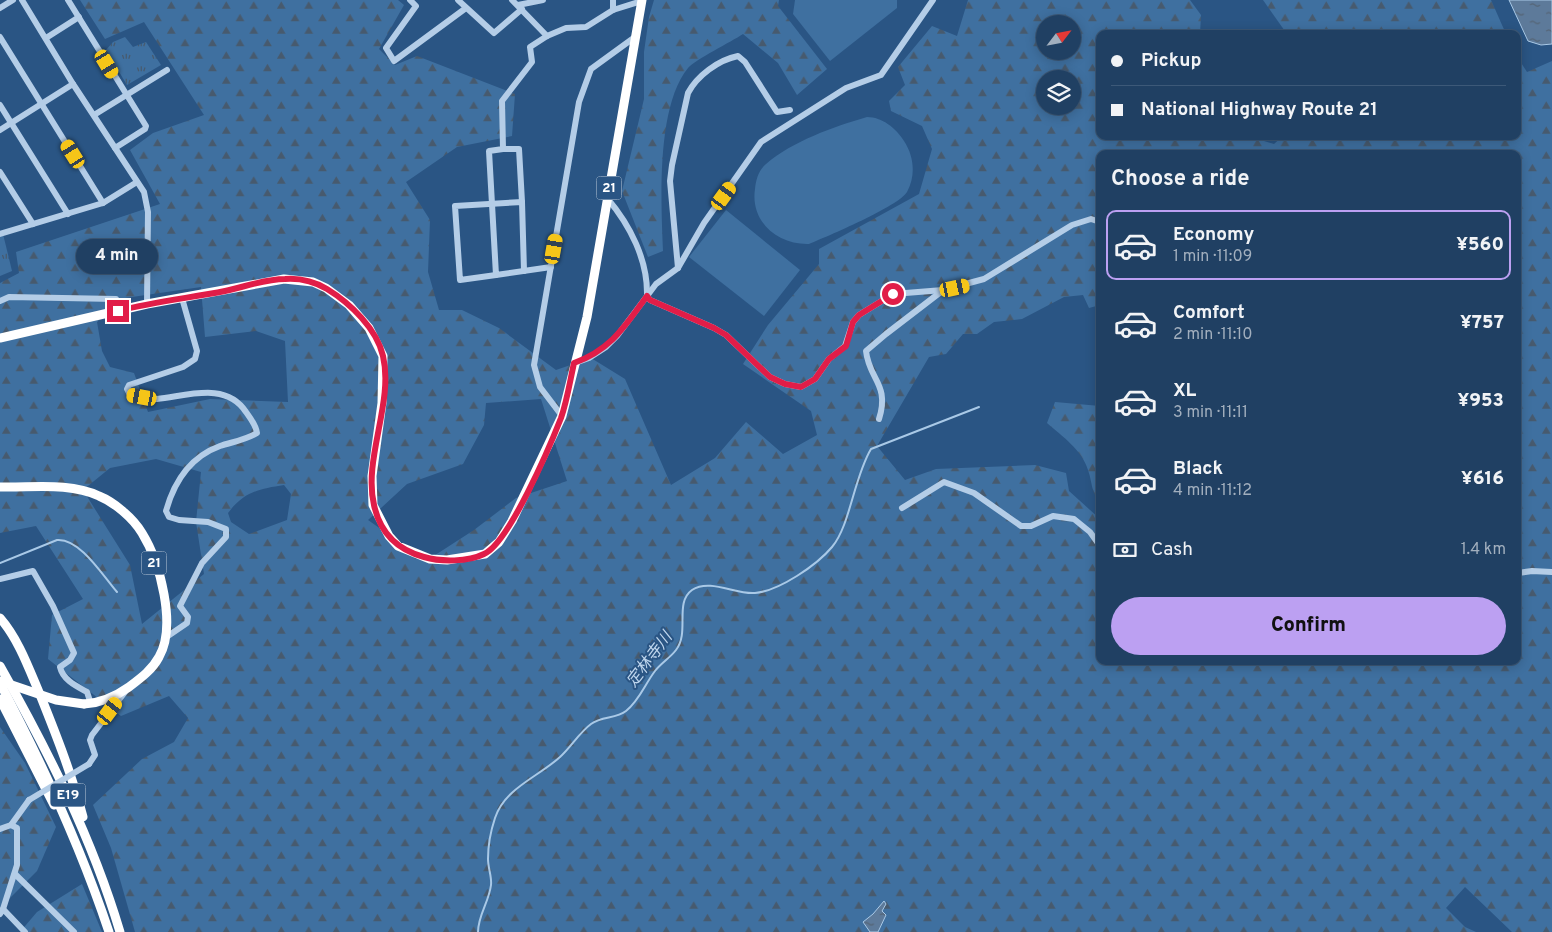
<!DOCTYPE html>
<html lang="en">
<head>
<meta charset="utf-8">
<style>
  :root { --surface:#204063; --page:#2d4b6c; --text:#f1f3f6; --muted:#a2afbe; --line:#3d5978; --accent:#bca0f2 }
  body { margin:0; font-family:Overpass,"Noto Sans JP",sans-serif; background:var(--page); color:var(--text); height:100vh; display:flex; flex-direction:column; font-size:19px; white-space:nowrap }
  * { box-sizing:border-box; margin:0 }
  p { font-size:16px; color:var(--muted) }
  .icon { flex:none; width:28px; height:28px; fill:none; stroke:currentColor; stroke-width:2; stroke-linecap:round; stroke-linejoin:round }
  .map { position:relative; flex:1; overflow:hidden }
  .details { position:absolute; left:1096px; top:150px; width:425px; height:515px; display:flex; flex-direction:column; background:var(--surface); border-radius:10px; box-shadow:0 2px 12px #0003,0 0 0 1px var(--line) }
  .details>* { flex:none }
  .banner { position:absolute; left:1096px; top:30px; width:425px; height:110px; border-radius:10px; box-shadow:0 2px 12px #0003,0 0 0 1px var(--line); display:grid; align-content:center; height:110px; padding:0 15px; background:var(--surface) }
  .needle { width:32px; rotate:58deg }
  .buttons { position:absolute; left:1036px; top:15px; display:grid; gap:10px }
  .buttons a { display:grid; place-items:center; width:45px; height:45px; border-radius:50%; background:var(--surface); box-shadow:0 2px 12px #0003,0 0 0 1px var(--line); font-size:25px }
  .end { position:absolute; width:22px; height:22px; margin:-11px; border:6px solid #e11d48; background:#fff; box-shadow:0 0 0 2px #fff }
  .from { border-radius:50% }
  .bubble { position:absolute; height:35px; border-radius:18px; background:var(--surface); box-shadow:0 2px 12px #0003,0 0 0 1px var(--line); font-size:16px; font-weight:800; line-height:35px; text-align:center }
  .car { position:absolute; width:15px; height:30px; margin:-15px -8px; border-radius:6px; box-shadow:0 0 4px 1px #0007; background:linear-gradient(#f5c518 24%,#345 0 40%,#f5c518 0 76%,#345 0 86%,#f5c518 0) }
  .banner b { display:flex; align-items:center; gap:18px; height:48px; font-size:19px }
  .banner b+b { border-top:1px solid var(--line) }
  .banner i { width:12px; height:12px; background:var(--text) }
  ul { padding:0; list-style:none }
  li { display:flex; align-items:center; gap:15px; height:70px; margin:0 10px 8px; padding:0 5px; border:2px solid transparent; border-radius:10px }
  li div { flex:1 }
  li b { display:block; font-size:19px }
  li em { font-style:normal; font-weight:800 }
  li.on { border-color:var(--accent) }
  li>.icon { width:45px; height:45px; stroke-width:1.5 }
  h2 { padding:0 15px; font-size:22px; line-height:60px }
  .pay { display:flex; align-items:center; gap:12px; height:55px; padding:0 15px; font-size:19px }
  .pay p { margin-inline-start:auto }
  .cta { display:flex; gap:10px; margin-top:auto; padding:10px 15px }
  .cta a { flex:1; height:58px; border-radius:30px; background:var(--accent); color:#111; font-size:20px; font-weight:800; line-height:58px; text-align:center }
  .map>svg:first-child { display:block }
</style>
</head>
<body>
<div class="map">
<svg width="1552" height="932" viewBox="0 0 1552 932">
  <defs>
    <pattern id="grass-tufts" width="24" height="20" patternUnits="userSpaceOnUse" patternTransform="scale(1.25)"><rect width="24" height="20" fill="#3f70a0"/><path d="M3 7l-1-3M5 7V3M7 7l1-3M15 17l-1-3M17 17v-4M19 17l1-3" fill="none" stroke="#475a6e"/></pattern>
    <pattern id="forest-firs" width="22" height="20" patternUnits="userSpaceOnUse" patternTransform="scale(1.25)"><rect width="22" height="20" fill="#3f70a0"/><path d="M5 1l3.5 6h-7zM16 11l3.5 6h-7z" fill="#475a6e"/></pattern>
    <pattern id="water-ripples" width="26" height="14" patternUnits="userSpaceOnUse" patternTransform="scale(1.25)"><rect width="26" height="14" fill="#5d7a9a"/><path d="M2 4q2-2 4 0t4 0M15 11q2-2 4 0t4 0" fill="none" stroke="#546373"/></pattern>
  </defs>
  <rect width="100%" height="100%" fill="#2a5584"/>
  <g fill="url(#grass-tufts)">
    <path d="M125,37l8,10 13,-5 15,23 -34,20 -21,-35 7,-8z"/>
    <path d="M3,234l9,37 -12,5v-40z"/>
  </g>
  <g fill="url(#forest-firs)" fill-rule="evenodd">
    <path d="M80,0h318l6,5 -25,44 16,16 22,-9 98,38 -3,42 -55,11 -51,35 24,38 -2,52 11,38h23l37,18 57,42 35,-12 34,21 46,106 44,-27 31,-36 37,32 34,-19 -6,-24 -68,-47 25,-39 51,-61v-15l100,-55 13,-45 -10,-23 -31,-15 -2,-10 16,-16 -7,-18 34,-41 25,10 11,-36h222l11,15 -1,19h-100v102h164v5l10,3 9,-8h235v-78l9,14 25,-11v871h-40l-47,-45 -19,21 19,19 11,5h-1341l-24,-84 -18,-43 49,-46 32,-17 14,-24 -19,-22 -48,20 -73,-57 4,-44 31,-16 -47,-73 -36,7v-250l19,-10 -3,-21 144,-48 -30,-54 23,-17 51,-18 -60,-93 -39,17zM1045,24h27v27h-27zM1045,79h27v27h-27zM1100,154h418v507h-418v-142l-31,-28 -3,-18 -31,-8 -99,4 -31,11 -28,-34 52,-89 17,-3 17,-20h14l17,-12 28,-3 42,-22 19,-2 6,13 11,-3zM201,287l4,50 51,-6 29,10 3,61 -78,-3 -62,13 -14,-39 -24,-6 -8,-16 -5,-29 28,-24zM541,399l26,82 -51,17 -42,32 -48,31 -58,-41 39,-36 56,-20 21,-39 2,-22zM156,459l45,13 -5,50 8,52 -62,50 -12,-59 -47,-75 27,-22zM284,485l7,9 -4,26 -38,14 -18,-12 -3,-9c16,-21 30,-24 56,-28z"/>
    <path d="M654,0h125l-1,6 49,63 -30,26 -19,-32 -35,-29c-12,8 -47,25 -55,34 -32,39 -27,134 -25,183l-15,6 -26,-66 22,-92v-47l5,-35z"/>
    <path d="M1263,0h228l15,34h-219z"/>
    <path d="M1055,402l45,4v97c-10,-15 -7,-18 -12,-33 -6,-20 -26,-34 -41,-47z"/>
    <path d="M0,727l25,36 31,64 -19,44 -37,37z"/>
    <path d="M82,884l20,48h-82l17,-20z"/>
  </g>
  <g fill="#3f70a0">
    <path d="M795,0h102v8l-67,53 -37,-47z"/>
    <path d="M867,117c15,0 29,11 37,24 10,15 12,35 3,51 -8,14 -81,45 -98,52 -31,1 -59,-22 -54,-55 1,-9 3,-18 11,-25 27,-23 67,-37 101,-47z"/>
    <path d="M726,210l74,60 -36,46 -75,-59z"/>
  </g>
  <g fill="url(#water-ripples)" stroke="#a9c9e7">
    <path d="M1509,0h43v44l-11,1 -13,-4z"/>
    <path d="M884,901l2,3 -4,7 4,4 -8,17h-8l-7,-10 10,-8z"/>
  </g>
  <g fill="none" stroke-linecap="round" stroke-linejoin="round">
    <g stroke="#a9c9e7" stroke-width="2">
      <path d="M0,563l57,-23c23,-2 46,36 60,52"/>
      <path d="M478,932c0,-17 11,-30 13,-47 1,-8 -3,-17 -3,-26 0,-12 3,-29 7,-41 10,-30 43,-41 65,-61 11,-10 19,-24 31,-33 11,-8 25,-5 35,-13 13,-10 19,-27 29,-40 6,-8 15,-13 21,-21 14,-18 -2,-47 16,-60 18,-12 44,5 63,3 24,-2 62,-28 77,-46 18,-21 22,-70 39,-98l108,-42"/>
    </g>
    <g stroke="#b4cde7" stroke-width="6">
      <path d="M22,0l51,84 71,108 4,20 -1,92"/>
      <path d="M68,0l78,126 -1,3 -30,19"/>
      <path d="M410,0l6,6 -30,42 8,13 72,-53"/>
      <path d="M458,0l36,33 28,-24"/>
      <path d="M512,0l35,36"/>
      <path d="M613,0v10"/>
      <path d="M518,5l25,-5"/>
      <path d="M0,8l13,-8"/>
      <path d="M0,37l103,166"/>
      <path d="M46,38l33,-21"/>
      <path d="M0,105l68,109"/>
      <path d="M94,115l73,-45"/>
      <path d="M0,130l73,-46"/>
      <path d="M503,149h16l3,53"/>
      <path d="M0,172l33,52"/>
      <path d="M607,198c23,27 41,62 40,98l3,4 64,28 12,7 44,42 15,7 16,3 14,-8 14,-20 16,-13 8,-24 6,-7 34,-21 50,-4 41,-11 88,-54 19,-6 9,3"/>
      <path d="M0,234l103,-31 34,-21"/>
      <path d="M551,267l-55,8 -7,-124 14,-2 -1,-48 30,-39 -2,-15 17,-11 19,-8 20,-1 27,-17 29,-9"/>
      <path d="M678,268l-8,-87 2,-16 16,-72c9,-17 30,-33 50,-37l7,6 32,50 13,-2"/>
      <path d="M496,275l-36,5 -5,-74 67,-4 2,69"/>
      <path d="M0,301l9,-4 107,2 1,12"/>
      <path d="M575,363l14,-5 17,-11 11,-11 39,-52 22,-16 26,-45 57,-81 85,-54 35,-13 52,-75"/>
      <path d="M562,416l-22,-29 -6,-22 45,-263 12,-33 44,-32"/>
      <path d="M879,419c11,-35 -10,-39 -13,-68l20,-17 56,-43"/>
      <path d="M902,508l42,-26 30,11 47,33h10l22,-10 21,3 16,13 10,14"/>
      <path d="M1518,573l14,-2 20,1"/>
      <path d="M0,579l33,-8 20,35 21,47 -4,7 -10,7c3,13 16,19 27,25l4,12"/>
      <path d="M165,638l22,-15 1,-6 -8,-11 22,-43 24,-26v-8l-18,-7 -29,-2 -10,-3 -3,-6c8,-29 24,-54 54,-65 12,-4 25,-6 37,-13 -1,-8 -6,-14 -11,-21 -20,-31 -59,-16 -89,-13 -9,1 -19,-3 -27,-4l-3,-6 2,-4 54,-18 12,-8 2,-8 -15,-53"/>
      <path d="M89,764l6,-9 -5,-15 2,-5 33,-43"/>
      <path d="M0,829l11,-4 18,-25"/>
      <path d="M15,874l59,58"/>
      <path d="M3,909l14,-44v-37l-6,-3"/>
      <path d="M0,914l3,-5 22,23"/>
    </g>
    <g stroke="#fff" stroke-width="9">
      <path d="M0,338l147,-34 137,-25 29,3 13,6 23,17 20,23 14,28 -1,47 -10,73 1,29 16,31 9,10 32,13 17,1 38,-6 14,-12 13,-21 50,-105 25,-99 55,-317"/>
      <path d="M0,487c32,1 69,-5 99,9 15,6 34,22 43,37 18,29 35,93 17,124 -7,13 -18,21 -30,30 -14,10 -27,16 -45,17"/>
      <path d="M0,618c19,22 29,51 41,79 16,40 31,78 42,120"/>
      <path d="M0,666c48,85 92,172 120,266"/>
      <path d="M0,683c42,80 80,162 109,249"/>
      <path d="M0,699l54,106"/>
    </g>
    <path stroke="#b4cde7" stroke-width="6" d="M29,800l60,-36"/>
    <path stroke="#fff" stroke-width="9" d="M0,681l56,19 28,4"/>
  </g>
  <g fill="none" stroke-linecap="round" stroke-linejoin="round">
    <path stroke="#e11d48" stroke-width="6" d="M118,311c35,-9 71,-13 107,-20 19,-4 40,-12 60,-12 14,-1 30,3 42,10 23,14 50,40 56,67 11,46 -20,103 -9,149 6,28 24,45 50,52 17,5 44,5 60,-3 25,-11 66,-108 77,-136 6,-17 9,-37 13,-55 37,-13 51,-37 73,-67l3,4 64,28 12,7 44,42 15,7 16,3 14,-8 14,-20 17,-13 7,-24 6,-7 34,-21"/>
  </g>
  <g text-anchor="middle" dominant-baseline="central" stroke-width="4" stroke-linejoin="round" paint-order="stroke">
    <g fill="#2a5584" stroke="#bfccda" stroke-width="1">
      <rect x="596.5" y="176.5" width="25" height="23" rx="4"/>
      <rect x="141.5" y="551.5" width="25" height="23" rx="4"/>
      <rect x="50.5" y="783.5" width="35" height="23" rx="4"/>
    </g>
    <g font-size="14" font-weight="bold" fill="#fff">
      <text x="609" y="188">21</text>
      <text x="154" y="563">21</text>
      <text x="68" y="795">E19</text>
    </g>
    <g font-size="16" font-style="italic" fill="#c0d7ee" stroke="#2a5584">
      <text transform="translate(650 660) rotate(-53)">定林寺川</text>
    </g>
  </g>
</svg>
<div class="buttons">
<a><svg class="needle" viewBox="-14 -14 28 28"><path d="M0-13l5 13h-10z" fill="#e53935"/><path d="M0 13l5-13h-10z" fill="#a2afbe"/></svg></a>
<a><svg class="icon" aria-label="layers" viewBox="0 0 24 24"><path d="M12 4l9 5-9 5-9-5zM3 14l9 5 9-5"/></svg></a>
</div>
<i class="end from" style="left:893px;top:294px"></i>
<i class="end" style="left:118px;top:311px"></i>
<div class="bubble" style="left:76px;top:239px;width:82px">4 min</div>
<i class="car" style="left:107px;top:64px;rotate:149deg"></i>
<i class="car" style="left:73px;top:154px;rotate:328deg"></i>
<i class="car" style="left:724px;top:196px;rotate:36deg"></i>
<i class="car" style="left:554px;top:249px;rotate:10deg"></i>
<i class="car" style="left:955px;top:288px;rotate:78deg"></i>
<i class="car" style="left:142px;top:397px;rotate:280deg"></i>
<i class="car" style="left:110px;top:711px;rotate:37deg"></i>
<div class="banner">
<b><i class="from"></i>Pickup</b>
<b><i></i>National Highway Route 21</b>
</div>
<section class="details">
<h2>Choose a ride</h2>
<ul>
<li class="on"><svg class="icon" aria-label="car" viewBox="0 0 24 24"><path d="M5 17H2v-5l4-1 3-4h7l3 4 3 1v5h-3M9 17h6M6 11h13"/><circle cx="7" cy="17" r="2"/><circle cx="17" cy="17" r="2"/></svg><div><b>Economy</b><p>1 min · 11:09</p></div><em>¥560</em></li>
<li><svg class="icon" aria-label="car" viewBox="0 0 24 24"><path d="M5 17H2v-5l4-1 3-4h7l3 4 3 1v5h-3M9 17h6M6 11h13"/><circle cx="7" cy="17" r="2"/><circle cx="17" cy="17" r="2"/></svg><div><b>Comfort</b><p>2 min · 11:10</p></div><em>¥757</em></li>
<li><svg class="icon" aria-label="car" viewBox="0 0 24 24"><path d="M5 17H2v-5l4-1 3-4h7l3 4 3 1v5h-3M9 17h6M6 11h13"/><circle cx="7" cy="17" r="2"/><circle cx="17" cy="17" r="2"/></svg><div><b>XL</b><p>3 min · 11:11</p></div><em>¥953</em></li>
<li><svg class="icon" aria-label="car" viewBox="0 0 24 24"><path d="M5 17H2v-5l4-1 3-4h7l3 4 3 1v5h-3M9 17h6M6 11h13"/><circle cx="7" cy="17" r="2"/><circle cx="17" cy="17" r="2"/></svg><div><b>Black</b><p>4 min · 11:12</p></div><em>¥616</em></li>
</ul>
<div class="pay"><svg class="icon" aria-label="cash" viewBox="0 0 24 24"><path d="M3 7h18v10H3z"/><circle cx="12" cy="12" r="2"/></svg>Cash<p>1.4 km</p></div>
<div class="cta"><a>Confirm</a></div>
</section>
</div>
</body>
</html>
